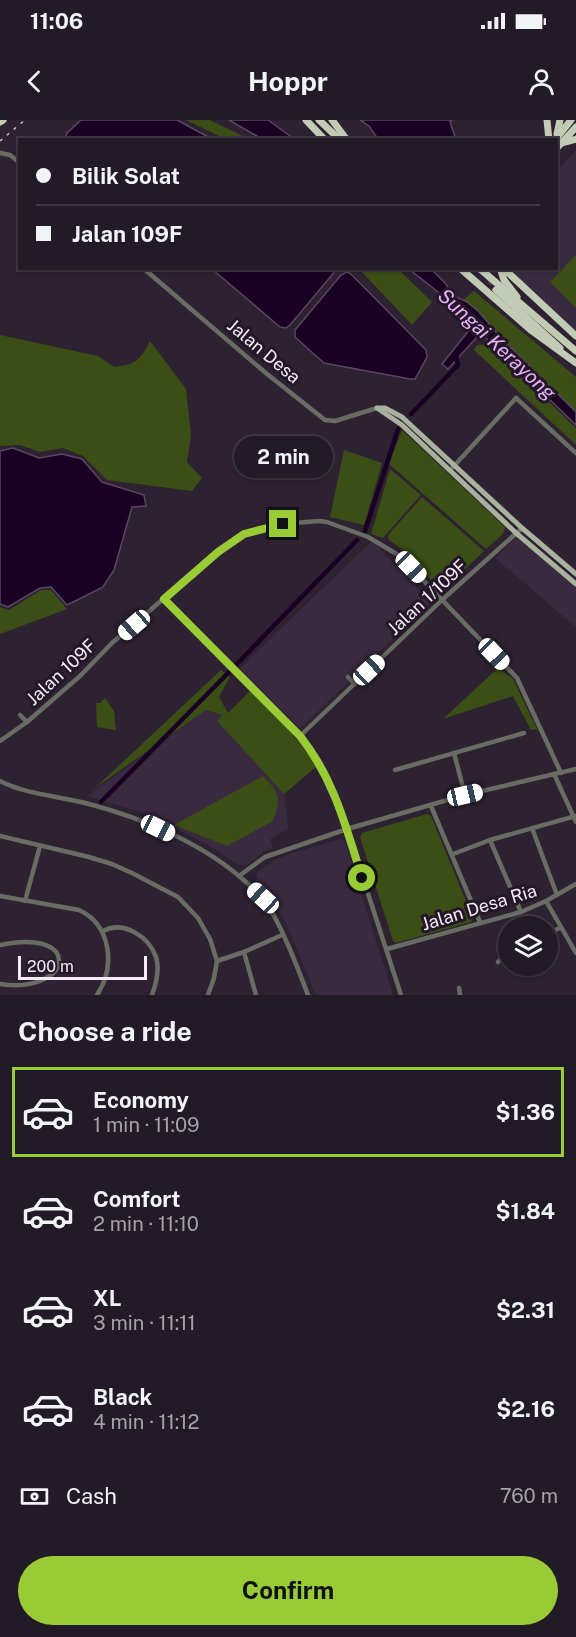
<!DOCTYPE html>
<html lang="en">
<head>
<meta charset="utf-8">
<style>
  :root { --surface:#221a26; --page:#2e2732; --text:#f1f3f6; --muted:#a2a1a7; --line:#3f3843; --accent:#99cb35 }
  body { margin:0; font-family:"Public Sans",sans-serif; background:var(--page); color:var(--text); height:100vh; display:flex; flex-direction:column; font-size:22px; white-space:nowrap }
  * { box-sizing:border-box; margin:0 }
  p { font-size:20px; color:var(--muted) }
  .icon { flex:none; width:33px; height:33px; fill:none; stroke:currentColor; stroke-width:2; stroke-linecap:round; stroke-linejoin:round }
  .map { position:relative; height:875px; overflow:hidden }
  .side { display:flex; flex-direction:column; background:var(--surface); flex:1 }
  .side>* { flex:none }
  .top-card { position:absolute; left:18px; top:18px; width:540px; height:132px; border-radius:0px; box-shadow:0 2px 4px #0004,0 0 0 2px var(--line); display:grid; align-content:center; height:132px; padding:0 18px; background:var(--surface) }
  .buttons { position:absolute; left:498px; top:796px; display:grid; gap:12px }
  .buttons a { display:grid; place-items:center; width:60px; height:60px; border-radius:50%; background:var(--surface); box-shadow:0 2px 4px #0004,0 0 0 2px var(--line); font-size:30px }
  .scale { position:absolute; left:18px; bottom:15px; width:129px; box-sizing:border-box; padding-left:6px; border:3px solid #f4ebf6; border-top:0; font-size:16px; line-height:21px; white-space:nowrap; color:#f4ebf6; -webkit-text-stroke:4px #241828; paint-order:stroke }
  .end { position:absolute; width:27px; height:27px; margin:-14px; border:8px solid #99cb35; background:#111; box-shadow:0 0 0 3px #111 }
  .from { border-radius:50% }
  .bubble { position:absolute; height:42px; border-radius:21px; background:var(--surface); box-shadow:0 2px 4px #0004,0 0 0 2px var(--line); font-size:20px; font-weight:700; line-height:42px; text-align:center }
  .car { position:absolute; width:18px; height:36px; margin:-18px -9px; border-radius:8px; box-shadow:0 0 4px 2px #0007; background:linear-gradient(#fff 24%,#345 0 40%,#fff 0 76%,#345 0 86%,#fff 0) }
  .top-card b { display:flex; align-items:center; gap:21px; height:57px; font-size:22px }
  .top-card b+b { border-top:2px solid var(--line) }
  .top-card i { width:15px; height:15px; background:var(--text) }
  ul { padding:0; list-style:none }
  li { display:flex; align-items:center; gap:18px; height:90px; margin:0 12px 9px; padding:0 6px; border:3px solid transparent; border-radius:0px }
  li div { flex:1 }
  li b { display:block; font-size:22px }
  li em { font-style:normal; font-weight:700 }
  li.selected { border-color:var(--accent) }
  li>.icon { width:54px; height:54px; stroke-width:1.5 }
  h2 { padding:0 18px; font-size:27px; line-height:72px }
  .pay { display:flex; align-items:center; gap:15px; height:66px; padding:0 18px; font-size:22px }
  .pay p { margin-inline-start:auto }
  .cta { display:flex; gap:12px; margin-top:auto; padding:12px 18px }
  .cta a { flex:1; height:69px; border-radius:36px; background:var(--accent); color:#111; font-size:24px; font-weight:700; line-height:69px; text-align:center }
  .status { display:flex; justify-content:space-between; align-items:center; height:42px; padding:0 30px; background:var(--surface); direction:ltr }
  .status svg { height:16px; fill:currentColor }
  header { display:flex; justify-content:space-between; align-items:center; height:78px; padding:0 18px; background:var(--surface); font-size:27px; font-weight:700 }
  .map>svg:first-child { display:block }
</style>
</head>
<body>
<div class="status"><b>11:06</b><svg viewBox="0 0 49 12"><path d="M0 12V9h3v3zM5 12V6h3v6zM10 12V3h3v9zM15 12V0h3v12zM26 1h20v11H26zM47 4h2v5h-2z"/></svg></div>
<header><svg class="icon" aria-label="back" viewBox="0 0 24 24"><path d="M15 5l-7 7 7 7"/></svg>Hoppr<svg class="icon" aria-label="person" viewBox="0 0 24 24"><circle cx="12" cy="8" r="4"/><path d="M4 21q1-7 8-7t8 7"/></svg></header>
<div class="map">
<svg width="576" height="875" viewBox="0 0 576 875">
  <rect width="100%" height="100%" fill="#2e2232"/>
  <g fill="#3a2a3f">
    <path d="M576,31v180l-61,-54 -6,-8 47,-1 1,-98z"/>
    <path d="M516,417l60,50v40l-81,-69z"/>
    <path d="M372,421l59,61 -131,127 -60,-61z"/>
    <path d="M206,590l16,5 -5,6 67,73 4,34 -18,11 3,9 -8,3 -18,14h-9l-27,-18 -51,-27 -26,-10 -47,-14z"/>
    <path d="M341,719l4,3 48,153h-77l-30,-72 -16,-26 -13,-16v-8l16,-12 19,-8z"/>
  </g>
  <g fill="#3a4e16">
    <path d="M186,0h24l39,19h-24z"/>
    <path d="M576,135v53l-26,-26z"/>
    <path d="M359,149h39l34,33 -20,23z"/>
    <path d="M474,171l102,86v35l-76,-75 -21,-25 -16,-12z"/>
    <path d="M0,215l98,21 16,11c21,-2 27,-7 36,-26l36,48 5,46 -4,27 15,16 -10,13 -85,-11 -24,-24 -20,-8 -23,4 -20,-7 -20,1z"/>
    <path d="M488,224l88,84v17l-102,-95 3,-5z"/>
    <path d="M402,310l103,97 -2,7 -17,15 -97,-85z"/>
    <path d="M344,330l38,13 -18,62 -34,-8z"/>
    <path d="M390,349l31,26 -38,43 -12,-4z"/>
    <path d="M422,377l62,54 -40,38h-6l-26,-32 -23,-17 -1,-5z"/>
    <path d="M41,470h10l16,19 -67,25v-27l9,3z"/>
    <path d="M498,548l15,11 24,50 -6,1 -18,-34 -70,23z"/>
    <path d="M221,550l9,7 -11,20 9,16 22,-22c26,22 47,48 67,75l-33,28 -67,-73 5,-6 -16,-5 -111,78z"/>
    <path d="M105,578l9,13 2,19 -19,-3 -1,-24h4z"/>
    <path d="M263,656c17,17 18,23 10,45l-46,25 -53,-21z"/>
    <path d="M427,694l4,2 42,102 -2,4 -75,21 -3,-2 -33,-104 2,-4z"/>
  </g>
  <g fill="#1a0023" stroke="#5b4662" stroke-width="1.5">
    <path d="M81,0h96l35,19h-147l2,-6z"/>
    <path d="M229,0h39l26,19h-32z"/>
    <path d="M360,0h92l-2,2 5,15 -2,3 -75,-1 -9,-13z"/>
    <path d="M212,149h125l-47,56 -4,3 -6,-1z"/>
    <path d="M409,149l23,1 13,13 9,13 13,6 12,10 21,25 76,75v13l-91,-88h-8l-29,32 -6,-5 29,-36 -33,-36z"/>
    <path d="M347,152l4,2 75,76 1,7 -12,22h-5l-86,-16 -29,-26v-7l46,-55z"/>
    <path d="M13,328l26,10 23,-4 20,5 20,23 42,13 2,11 -14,1 -18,63 -11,17 -36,18 -16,-18 -11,1 -32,19 -8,-3v-153z"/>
  </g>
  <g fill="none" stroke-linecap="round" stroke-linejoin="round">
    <g stroke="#1a0023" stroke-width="4.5">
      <path d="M411,294l47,-49 -2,-10"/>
      <path d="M365,411l33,-102"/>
      <path d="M234,547l123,-127"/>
      <path d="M101,682l128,-130"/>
    </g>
    <path stroke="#4c404f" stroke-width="7" stroke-dasharray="7 3.5" stroke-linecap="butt" d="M485,148l11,22"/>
    <g stroke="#686c63" stroke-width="4.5">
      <path d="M0,33l10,2 10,8"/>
      <path d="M143,148l124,106 58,46 10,1 42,-13"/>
      <path d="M453,347l63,-69 60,55"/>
      <path d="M164,479l136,137 17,21 9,16 21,56 54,166"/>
      <path d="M348,557l7,7"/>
      <path d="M20,595l7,7"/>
      <path d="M300,616l142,-136 80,-72"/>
      <path d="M0,621l27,-19 53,-46 32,-33 106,-91 26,-18 39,-10 36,-3 8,1 41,15 32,19 117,122 44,95"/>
      <path d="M454,633l11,42"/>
      <path d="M395,650l129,-37"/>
      <path d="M554,654l22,48"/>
      <path d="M0,661c27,14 60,15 89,23 54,14 117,41 158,79 6,5 12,10 17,16 17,25 33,67 44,96"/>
      <path d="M431,686l49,116"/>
      <path d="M532,708l25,67"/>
      <path d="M0,716l89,21 23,7 20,9 46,24 20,21 12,21 7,22 -3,17 -6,17"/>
      <path d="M490,720l31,72"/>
      <path d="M453,734l37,-14 86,-24"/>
      <path d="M239,756l26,-19 82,-28 118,-34 111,-26"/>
      <path d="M0,776l79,14c32,15 37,56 18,85"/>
      <path d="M25,781l15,-55"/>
      <path d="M546,781l30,52"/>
      <path d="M103,811c21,-11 46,6 53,26 4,12 0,27 -4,38"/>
      <path d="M548,813l12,-5"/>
      <path d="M0,825c85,-18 72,50 0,39"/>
      <path d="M387,829l134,-37 25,-11 30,-17"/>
      <path d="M244,832l12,43"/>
      <path d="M217,841l27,-9 38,-17"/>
      <path d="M498,842l10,-11"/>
      <path d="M459,868l1,7"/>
    </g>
    <g stroke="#a8b19d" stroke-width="5">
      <path d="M377,288l25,17 114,108 60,51"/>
      <path d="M379,288h6l17,9 120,111 54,46"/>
    </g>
    <g stroke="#c2ccb5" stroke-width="7">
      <path d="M306,0l19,20"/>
      <path d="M319,0l21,20"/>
      <path d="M332,0l15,20"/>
      <path d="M547,0l2,20"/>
      <path d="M0,2l3,-2"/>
      <path d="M557,14l3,-14"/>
      <path d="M555,20l16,-20"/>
      <path d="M562,23l14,-4"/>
      <path d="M556,29l20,-22"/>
      <path d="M460,148l72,63 44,32"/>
      <path d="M479,148l97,83"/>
      <path d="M500,148l4,12 13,17"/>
      <path d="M503,148l73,68"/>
      <path d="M496,170l64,58"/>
    </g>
    <path stroke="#cac0cc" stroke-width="1.5" stroke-dasharray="3 6" stroke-linecap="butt" d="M0,21l25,-21"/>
  </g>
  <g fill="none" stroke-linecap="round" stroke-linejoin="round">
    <path stroke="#99cb35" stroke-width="8" d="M283,404l-39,10 -26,18 -54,47 136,137c34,43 46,91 62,142"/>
  </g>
  <g text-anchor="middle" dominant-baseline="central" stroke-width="6" stroke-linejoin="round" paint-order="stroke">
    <g font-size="18" fill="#f4ebf6" stroke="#241828">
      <text transform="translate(264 231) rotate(40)">Jalan Desa</text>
      <text transform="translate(427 477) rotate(-43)">Jalan 1/109F</text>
      <text transform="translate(61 552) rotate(-43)">Jalan 109F</text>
      <text transform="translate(479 787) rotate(-17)">Jalan Desa Ria</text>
    </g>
    <g font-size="20" font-style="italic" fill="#e8b1f9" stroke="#241828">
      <text transform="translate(497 224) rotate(43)">Sungai Kerayong</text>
    </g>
  </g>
</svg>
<div class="buttons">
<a><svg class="icon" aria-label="layers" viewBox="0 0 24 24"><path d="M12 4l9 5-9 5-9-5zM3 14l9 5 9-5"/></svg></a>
</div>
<div class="scale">200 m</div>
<i class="end from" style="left:362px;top:758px"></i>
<i class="end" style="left:283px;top:404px"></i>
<div class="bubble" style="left:234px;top:316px;width:99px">2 min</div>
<i class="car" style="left:411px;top:447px;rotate:136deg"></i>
<i class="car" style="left:134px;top:505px;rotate:229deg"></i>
<i class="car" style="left:494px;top:534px;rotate:136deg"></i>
<i class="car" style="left:369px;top:550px;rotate:47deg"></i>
<i class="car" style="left:465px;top:675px;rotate:77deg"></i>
<i class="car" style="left:158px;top:708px;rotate:116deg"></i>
<i class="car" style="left:263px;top:778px;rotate:312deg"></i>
<div class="top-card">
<b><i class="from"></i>Bilik Solat</b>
<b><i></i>Jalan 109F</b>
</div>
</div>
<section class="side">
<h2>Choose a ride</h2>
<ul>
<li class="selected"><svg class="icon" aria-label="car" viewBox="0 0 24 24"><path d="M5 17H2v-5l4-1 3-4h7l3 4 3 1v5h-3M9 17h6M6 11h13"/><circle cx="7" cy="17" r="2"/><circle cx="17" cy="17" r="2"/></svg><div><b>Economy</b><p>1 min · 11:09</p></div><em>$1.36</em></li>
<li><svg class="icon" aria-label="car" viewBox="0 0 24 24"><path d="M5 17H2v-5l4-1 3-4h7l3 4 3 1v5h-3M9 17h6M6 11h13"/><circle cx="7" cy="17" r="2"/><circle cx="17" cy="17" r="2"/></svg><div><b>Comfort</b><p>2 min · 11:10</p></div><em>$1.84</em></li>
<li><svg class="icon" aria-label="car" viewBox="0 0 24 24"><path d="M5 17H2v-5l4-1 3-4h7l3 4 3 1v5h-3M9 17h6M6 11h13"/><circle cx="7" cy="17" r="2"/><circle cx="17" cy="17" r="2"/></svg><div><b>XL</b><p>3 min · 11:11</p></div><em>$2.31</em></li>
<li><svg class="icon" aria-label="car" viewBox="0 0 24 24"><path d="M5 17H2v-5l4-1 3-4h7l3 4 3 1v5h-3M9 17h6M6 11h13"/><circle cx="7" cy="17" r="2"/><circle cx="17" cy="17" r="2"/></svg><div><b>Black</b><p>4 min · 11:12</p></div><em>$2.16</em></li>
</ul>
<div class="pay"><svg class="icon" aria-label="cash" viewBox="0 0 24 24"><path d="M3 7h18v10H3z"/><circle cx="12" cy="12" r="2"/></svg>Cash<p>760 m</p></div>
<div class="cta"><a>Confirm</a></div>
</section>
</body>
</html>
